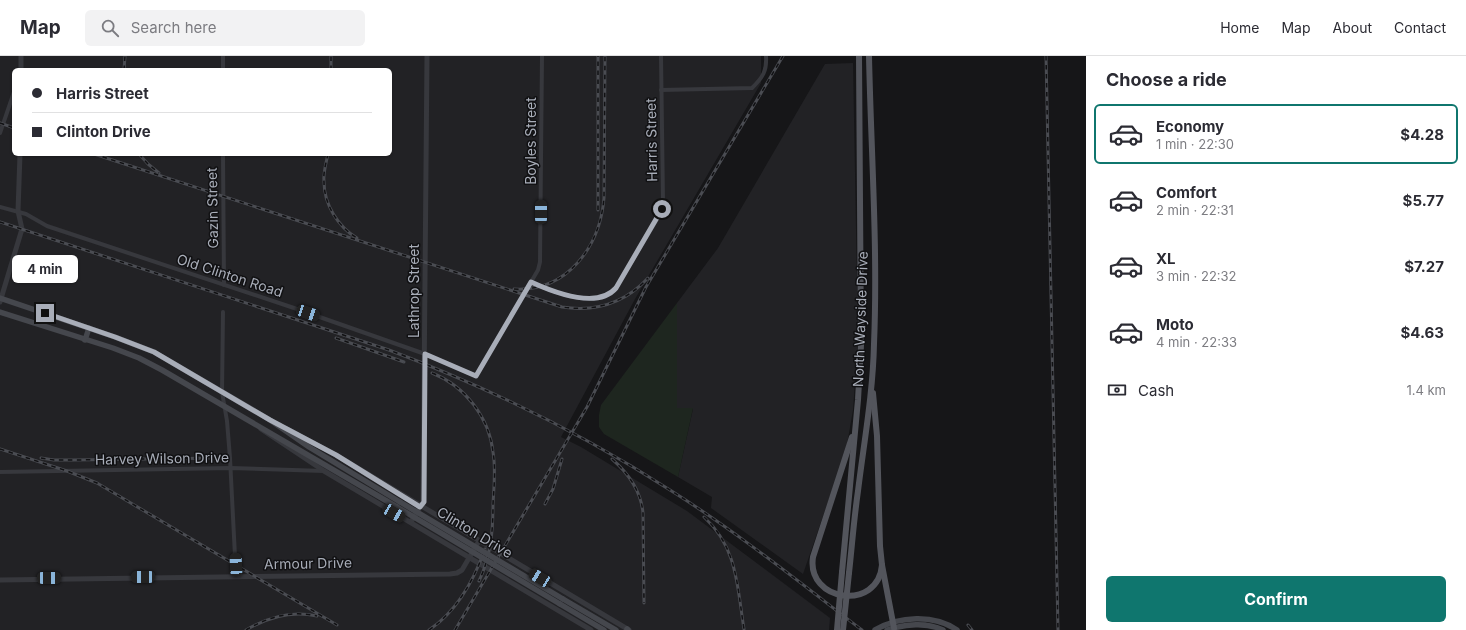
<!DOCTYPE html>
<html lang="en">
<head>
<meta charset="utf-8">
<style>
  :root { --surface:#fff; --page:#f2f2f3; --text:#2b2b33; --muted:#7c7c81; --line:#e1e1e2; --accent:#0f766e }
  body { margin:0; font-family:Inter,sans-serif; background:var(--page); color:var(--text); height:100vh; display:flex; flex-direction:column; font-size:15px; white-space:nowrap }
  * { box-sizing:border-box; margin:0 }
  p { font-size:13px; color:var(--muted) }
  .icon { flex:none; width:22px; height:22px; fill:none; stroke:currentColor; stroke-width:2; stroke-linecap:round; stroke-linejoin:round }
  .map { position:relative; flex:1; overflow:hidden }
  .details { display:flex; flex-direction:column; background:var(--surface); width:380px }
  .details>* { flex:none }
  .banner { position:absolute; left:12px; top:12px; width:380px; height:88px; border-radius:6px; box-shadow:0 1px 3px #0004; display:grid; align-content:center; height:88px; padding:0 20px; background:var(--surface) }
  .end { position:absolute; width:18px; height:18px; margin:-9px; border:5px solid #a8adb8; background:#111; box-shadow:0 0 0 2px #111 }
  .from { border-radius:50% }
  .bubble { position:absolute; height:28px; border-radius:6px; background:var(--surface); box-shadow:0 1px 3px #0004; font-size:13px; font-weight:700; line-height:28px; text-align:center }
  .car { position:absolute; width:12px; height:24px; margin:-12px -6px; border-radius:5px; box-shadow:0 0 3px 1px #0007; background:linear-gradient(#222 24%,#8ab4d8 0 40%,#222 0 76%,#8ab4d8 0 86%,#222 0) }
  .banner b { display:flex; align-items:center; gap:14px; height:38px; font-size:15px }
  .banner b+b { border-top:1px solid var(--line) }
  .banner i { width:10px; height:10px; background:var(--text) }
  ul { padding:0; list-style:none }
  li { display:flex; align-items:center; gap:12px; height:60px; margin:0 8px 6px; padding:0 12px; border:2px solid transparent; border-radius:6px }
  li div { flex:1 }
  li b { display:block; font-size:15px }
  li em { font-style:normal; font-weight:700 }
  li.selected { border-color:var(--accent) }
  li>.icon { width:36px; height:36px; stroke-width:1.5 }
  h2 { padding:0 20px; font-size:18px; line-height:48px }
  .pay { display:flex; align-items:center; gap:10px; height:44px; padding:0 20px; font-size:15px }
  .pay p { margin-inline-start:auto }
  .action { display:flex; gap:8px; margin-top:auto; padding:8px 20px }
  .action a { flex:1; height:46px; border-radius:6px; background:var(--accent); color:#fff; font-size:16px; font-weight:700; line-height:46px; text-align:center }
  header { display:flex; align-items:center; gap:24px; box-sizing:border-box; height:56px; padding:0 20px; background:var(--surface); border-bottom:1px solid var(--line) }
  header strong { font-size:19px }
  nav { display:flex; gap:22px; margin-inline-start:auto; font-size:14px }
  .search { width:280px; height:36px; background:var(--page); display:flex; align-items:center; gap:10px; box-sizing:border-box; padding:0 14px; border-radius:6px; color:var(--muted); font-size:15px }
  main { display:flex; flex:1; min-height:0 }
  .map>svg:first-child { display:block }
</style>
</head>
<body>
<header>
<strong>Map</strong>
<div class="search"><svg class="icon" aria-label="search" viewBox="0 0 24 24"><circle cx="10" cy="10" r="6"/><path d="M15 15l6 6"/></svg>Search here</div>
<nav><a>Home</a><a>Map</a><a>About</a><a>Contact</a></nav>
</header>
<main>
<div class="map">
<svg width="1086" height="574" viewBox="0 0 1086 574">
  <rect width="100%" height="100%" fill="#161618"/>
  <g fill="#222225" fill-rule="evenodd">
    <path d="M0,0h761v27l-126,216 -74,138 20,10 106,64 143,107 -1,12h-829zM14,14h376v84h-376z"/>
    <path d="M853,7l5,276 -5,71 -7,40 -43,124 -92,-66 1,-11 -34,-20 15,-68h-16v-106l41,-55 107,-184z"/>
  </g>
  <path fill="#1e261f" d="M677,247v105h16l-15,69 -74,-43 -5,-7v-12l2,-10z"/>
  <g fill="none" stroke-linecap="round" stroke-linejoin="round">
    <g stroke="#37383d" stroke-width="4">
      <path d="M223,14v-14"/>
      <path d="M661,34l91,-2c11,-11 15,-17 14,-32"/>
      <path d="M0,77l14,-41"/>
      <path d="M223,98l1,131"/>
      <path d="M0,151l26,7 21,12 247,82 131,46 51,22 62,-106 2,-8 2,-206"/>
      <path d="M531,226c21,10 66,28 85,6l43,-72 3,-7 1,-8 -2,-145"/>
      <path d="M223,256l-1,80 5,29 3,37 6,118"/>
      <path d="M0,416l231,-4 93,3"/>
    </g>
    <g stroke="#37383d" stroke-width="5">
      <path d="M21,0v14"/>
      <path d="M0,246l22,-73 -4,-18 2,-57"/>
      <path d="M261,373l63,42 267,159"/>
      <path d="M287,373l49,26 293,175"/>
      <path d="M411,466l12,-20 4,-446"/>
      <path d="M0,524l450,-6 7,-1 5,-3 17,-29"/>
    </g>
    <g stroke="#45474d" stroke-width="5.5">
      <path d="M0,242l115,39 39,15 116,68 39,27 91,55"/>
      <path d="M0,256l113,36 26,10 23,12 235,137"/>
      <path d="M85,284l4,-12"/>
      <path d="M563,543l53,31"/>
      <path d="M560,548l44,26"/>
      <path d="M627,573l1,1"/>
      <path d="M875,574c24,-14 59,-16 82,0"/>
      <path d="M887,574c18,-6 40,-8 56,0"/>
    </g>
    <g stroke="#53555c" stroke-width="6">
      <path d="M873,337l4,43 3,110 2,19 12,63"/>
      <path d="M852,381l-39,120c-7,45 65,55 69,8"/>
      <path d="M842,516l16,-172 3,-55 -2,-289"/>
      <path d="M849,517c3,-27 5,-55 9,-82 6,-49 15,-98 16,-147 4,-96 -3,-192 -5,-288"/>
    </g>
    <defs>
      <g id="rail">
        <path d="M1046,0l12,574"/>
        <path d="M124,14l1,-14"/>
        <path d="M331,14v-14"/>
        <path d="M0,67l14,5"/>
        <path d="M94,98l468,153c33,5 63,-4 86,-29"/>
        <path d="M139,98l9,10 11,9"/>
        <path d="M328,98c-2,9 -5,19 -4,28 0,22 14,45 33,56"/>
        <path d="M598,154v-154"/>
        <path d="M0,166l389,128c98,37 192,83 281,140 67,42 129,92 192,140"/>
        <path d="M514,233c53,3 86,-42 90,-91l1,-142"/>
        <path d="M336,282l68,24"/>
        <path d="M432,317c33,13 57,44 61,79 3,17 1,34 0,52 0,27 -2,52 -14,77"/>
        <path d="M0,393l67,22 30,12 240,142"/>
        <path d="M41,402l13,2h19l147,-2"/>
        <path d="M612,403c16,14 29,32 31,54l1,90"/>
        <path d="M545,448l8,-15 9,-30"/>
        <path d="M704,461c34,31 33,70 40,112"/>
        <path d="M968,569l4,5"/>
        <path d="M246,574c22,-13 45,-20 71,-14"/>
        <path d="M429,574c27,-18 45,-50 56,-81"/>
        <path d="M455,574l132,-223 59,-120 137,-231"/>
      </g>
    </defs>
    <use href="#rail" stroke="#4a4c52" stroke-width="3"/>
    <use href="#rail" stroke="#111113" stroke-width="1.5" stroke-dasharray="4.5" stroke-linecap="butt"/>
    <g stroke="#45474d" stroke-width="5.5">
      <path d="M400,446l163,97"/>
      <path d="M397,451l163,97"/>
    </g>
    <g stroke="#53555c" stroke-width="6">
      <path d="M837,574l5,-58"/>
      <path d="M843,574l6,-57"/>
    </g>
  </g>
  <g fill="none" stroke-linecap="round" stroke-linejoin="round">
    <path stroke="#a8adb8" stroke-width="5" d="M45,257l70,24 39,15 116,68 66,35 84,52 4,-5 1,-148 51,22 55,-94c22,10 66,28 85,6l46,-79"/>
  </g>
  <g text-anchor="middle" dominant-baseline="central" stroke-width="3" stroke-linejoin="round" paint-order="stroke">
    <g font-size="14" fill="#a8adb8" stroke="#111113">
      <text transform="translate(651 84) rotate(-91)">Harris Street</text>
      <text transform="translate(530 85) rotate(-90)">Boyles Street</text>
      <text transform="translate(212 152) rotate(-91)">Gazin Street</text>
      <text transform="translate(230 219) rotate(18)">Old Clinton Road</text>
      <text transform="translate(413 235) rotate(-90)">Lathrop Street</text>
      <text transform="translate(860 263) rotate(-88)">North Wayside Drive</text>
      <text transform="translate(162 402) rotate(-1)">Harvey Wilson Drive</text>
      <text transform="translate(475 476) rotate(31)">Clinton Drive</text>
      <text transform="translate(308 507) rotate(-1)">Armour Drive</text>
    </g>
  </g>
</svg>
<i class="end from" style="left:662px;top:153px"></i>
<i class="end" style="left:45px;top:257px"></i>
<div class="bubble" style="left:12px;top:199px;width:66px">4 min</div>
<i class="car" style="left:541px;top:156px;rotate:0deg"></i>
<i class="car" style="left:308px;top:257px;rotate:109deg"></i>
<i class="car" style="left:394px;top:457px;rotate:120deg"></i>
<i class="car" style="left:236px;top:509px;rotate:357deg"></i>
<i class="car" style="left:143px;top:521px;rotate:269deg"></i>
<i class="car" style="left:49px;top:522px;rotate:90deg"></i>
<i class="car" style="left:540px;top:522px;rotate:301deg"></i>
<div class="banner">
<b><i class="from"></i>Harris Street</b>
<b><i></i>Clinton Drive</b>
</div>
</div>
<section class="details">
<h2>Choose a ride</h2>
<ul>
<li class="selected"><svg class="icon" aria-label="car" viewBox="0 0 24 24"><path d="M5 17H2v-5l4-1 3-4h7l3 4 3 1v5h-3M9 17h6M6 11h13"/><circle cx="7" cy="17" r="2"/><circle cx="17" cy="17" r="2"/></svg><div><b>Economy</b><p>1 min · 22:30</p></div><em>$4.28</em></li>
<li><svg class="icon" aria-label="car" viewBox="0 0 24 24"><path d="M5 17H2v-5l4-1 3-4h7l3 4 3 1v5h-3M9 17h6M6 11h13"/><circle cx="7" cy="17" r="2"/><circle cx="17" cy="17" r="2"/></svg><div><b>Comfort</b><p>2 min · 22:31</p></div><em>$5.77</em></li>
<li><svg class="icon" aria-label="car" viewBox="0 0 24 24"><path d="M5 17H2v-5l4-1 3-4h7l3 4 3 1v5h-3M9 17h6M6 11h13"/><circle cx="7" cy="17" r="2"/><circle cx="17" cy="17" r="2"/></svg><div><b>XL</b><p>3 min · 22:32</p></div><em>$7.27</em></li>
<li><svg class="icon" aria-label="car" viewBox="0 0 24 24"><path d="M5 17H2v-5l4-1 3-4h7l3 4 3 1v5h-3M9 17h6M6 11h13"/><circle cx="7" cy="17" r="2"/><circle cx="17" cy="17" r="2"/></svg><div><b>Moto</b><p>4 min · 22:33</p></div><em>$4.63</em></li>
</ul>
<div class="pay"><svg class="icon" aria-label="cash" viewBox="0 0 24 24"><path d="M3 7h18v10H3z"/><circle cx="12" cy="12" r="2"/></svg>Cash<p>1.4 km</p></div>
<div class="action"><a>Confirm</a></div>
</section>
</main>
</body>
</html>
